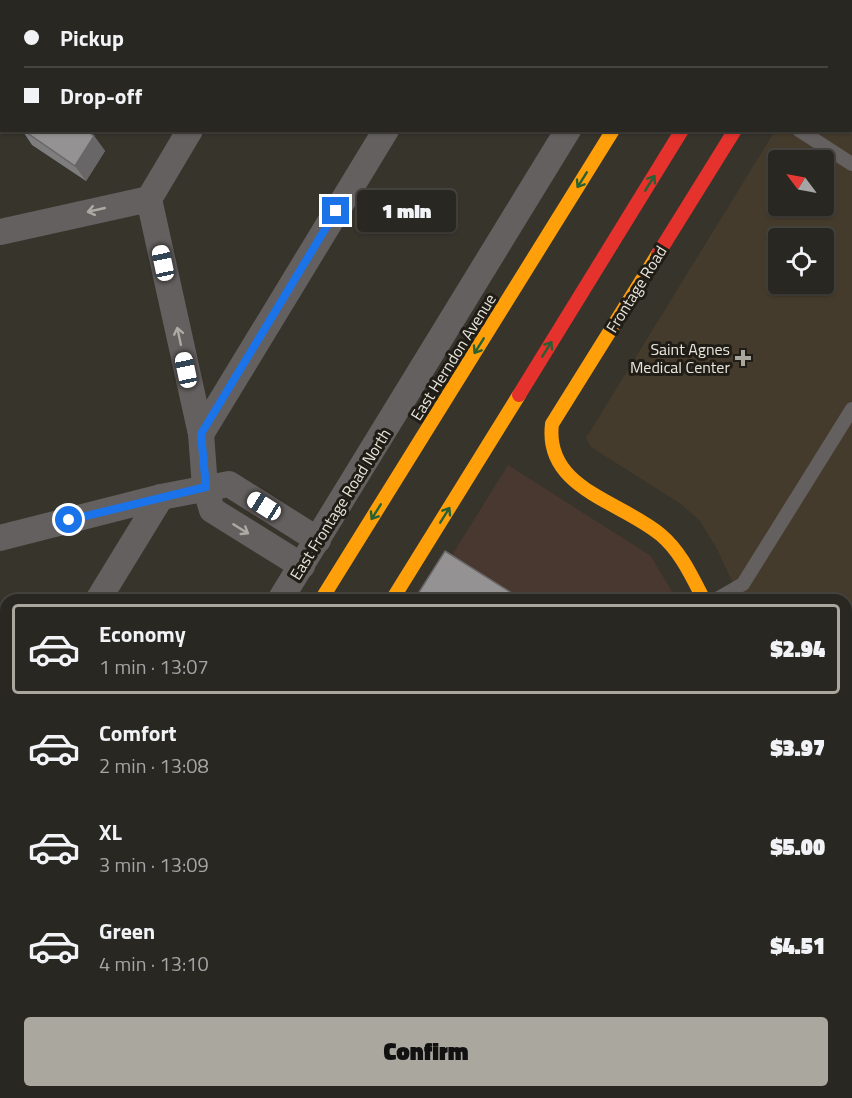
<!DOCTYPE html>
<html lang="en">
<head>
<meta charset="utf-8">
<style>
  :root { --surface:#292721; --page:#35332e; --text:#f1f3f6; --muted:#a5a5a5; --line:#45443f; --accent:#aaa79e }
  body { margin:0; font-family:"Titillium Web",sans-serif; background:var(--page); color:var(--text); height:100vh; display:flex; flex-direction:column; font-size:22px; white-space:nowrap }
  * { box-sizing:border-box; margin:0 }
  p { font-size:20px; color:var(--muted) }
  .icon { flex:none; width:33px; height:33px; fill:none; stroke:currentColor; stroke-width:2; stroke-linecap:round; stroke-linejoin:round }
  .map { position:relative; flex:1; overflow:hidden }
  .side { position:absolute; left:0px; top:594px; width:852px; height:504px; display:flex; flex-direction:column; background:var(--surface); border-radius:18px 18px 0 0; box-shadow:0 2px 4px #0004,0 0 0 2px var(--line) }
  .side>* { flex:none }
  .banner { position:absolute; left:0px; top:0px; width:852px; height:132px; box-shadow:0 2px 4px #0004,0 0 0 2px var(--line); display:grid; align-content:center; height:132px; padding:0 24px; background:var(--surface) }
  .needle { width:39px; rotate:302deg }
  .buttons { position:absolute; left:768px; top:150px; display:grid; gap:12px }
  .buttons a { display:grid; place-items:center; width:66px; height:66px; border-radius:6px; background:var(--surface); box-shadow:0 2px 4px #0004,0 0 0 2px var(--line); font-size:30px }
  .end { position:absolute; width:27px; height:27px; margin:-14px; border:8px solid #1a73e8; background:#fff; box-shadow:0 0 0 3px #fff }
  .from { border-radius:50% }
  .bubble { position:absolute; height:42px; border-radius:6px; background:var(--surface); box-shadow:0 2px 4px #0004,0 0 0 2px var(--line); font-size:20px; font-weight:800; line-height:42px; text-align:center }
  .car { position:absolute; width:18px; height:36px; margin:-18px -9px; border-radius:8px; box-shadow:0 0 4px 2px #0007; background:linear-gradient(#fff 24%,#345 0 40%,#fff 0 76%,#345 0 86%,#fff 0) }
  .banner b { display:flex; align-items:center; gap:21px; height:57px; font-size:22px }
  .banner b+b { border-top:2px solid var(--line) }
  .banner i { width:15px; height:15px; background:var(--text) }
  ul { padding:10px 0 0; list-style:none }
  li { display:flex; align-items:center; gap:18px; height:90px; margin:0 12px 9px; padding:0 12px; border:3px solid transparent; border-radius:6px }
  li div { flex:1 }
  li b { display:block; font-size:22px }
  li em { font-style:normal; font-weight:800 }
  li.current { border-color:var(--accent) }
  li>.icon { width:54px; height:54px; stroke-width:1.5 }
  .action { display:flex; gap:12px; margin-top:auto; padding:12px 24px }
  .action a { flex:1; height:69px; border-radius:6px; background:var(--accent); color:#111; font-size:24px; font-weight:800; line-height:69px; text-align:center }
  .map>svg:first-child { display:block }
</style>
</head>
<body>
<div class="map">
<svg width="852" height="1098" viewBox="0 0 852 1098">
  <rect width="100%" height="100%" fill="#37342c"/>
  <g fill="#48382f">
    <path d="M508,465l143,91 26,44h-253z"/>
    <path d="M846,794l6,4v139l-6,10z"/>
    <path d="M119,1092h364l-4,6h-363z"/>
    <path d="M553,1092h202l-3,6h-203z"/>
  </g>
  <path fill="#453b2c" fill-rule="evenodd" d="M852,7v791l-6,-4v-194h-105l-25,-53 -16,-26 -19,-17 -90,-57 -5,-9 189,-307 75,-1zM778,160h46v46h-46zM778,238h46v46h-46z"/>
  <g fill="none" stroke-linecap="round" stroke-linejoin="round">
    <g stroke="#64605f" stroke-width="14">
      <path d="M850,100l2,1"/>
      <path d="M799,130l53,34"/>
      <path d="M715,600l28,-16 109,-175"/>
      <path d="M846,773l6,4"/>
      <path d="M459,1092l9,6"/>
      <path d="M586,1092l10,6"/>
      <path d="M665,1092l10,6"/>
      <path d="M427,1098l4,-6"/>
      <path d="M720,1098l3,-6"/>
    </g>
    <g stroke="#64605f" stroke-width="26">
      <path d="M336,0l2,2"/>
      <path d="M628,0l1,2"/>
      <path d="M70,2l1,-2"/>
      <path d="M267,2l1,-2"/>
      <path d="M815,2l1,-2"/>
      <path d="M0,116l2,-3"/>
      <path d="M149,199l41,-69"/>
      <path d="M0,232l149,-33 52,235 4,53 7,23 90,56"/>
      <path d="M201,434l185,-304"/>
      <path d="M0,538l161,-41 68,-13 89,56"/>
      <path d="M98,600l63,-103"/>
      <path d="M280,600l288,-470"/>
      <path d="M0,759l6,-10"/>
      <path d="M846,965l6,-10"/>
      <path d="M0,1041l6,-10"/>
      <path d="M514,1098l4,-6"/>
      <path d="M763,1098l3,-6"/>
    </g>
    <path stroke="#30b455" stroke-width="14" d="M693,2l1,-2"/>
    <g stroke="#ff9f0a" stroke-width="14">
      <path d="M762,2l1,-2"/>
      <path d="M658,254l-106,170c-8,65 69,77 109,111 20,17 31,42 43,65"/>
      <path d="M321,600l292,-470"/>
      <path d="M392,600l127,-205"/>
      <path d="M12,1098l4,-6"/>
      <path d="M84,1098l4,-6"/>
    </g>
    <g stroke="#e5322d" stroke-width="14">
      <path d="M658,254l77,-124"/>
      <path d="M519,395l163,-265"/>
    </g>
  </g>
  <g fill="#7f7e7e">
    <path d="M422,0h85l-1,2h-81z"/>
    <path d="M22,130h65v1l7,5 11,15 -19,30 -54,-36z"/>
    <path d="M852,1014v84h-53l52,-66z"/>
    <path d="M703,1092h12l-4,5z"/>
  </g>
  <g fill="#686666">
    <path d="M148,0h20l-1,2h-20z"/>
    <path d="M486,0h21l-1,2h-18z"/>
    <path d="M94,136l11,15 -19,30 -11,-15z"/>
    <path d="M374,1092h20l-3,6h-21z"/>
    <path d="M708,1092h7l-4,5z"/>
  </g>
  <g fill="#949292" stroke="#686666" stroke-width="1.5">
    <path d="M101,0h47l-1,2h-47z"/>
    <path d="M437,0h45l-1,2h-42z"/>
    <path d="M23,130h63l8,6 -19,30z"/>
    <path d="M445,551l78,49h-109z"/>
    <path d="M852,1014v84h-13v-2l-7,2 -2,-4 -16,4h-15l-1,-6h48v-59l5,-1 -5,-16z"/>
    <path d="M186,1092h188l-4,6h-187z"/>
  </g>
  <defs><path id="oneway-shaft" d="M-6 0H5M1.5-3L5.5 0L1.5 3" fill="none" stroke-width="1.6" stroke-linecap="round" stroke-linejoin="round" transform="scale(1.5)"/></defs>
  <g stroke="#276133">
    <use href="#oneway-shaft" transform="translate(582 180) rotate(122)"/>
    <use href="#oneway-shaft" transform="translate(650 183) rotate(-58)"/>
    <use href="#oneway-shaft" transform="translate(479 346) rotate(122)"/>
    <use href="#oneway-shaft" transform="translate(547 349) rotate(-58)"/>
    <use href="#oneway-shaft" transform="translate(376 512) rotate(122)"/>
    <use href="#oneway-shaft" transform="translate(445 515) rotate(-58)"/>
  </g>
  <g stroke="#ada9a3">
    <use href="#oneway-shaft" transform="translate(96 210) rotate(167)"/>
    <use href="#oneway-shaft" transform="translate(179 336) rotate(-102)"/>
    <use href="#oneway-shaft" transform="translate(241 529) rotate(32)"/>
  </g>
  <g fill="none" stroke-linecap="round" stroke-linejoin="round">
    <path stroke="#1a73e8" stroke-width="8" d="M69,520l137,-33 -5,-53 135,-223"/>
  </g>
  <path fill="#aaa79e" stroke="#201d17" stroke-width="2" d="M740 349h6v6h6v6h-6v6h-6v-6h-6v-6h6z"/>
  <g text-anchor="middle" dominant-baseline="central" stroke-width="6" stroke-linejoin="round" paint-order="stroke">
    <g font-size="16" fill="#e8e5db" stroke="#201d17">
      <text transform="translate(636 289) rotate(-58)">Frontage Road</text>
      <text transform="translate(453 357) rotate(-58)">East Herndon Avenue</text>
      <text transform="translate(340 504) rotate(-58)">East Frontage Road North</text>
    </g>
    <g font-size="16" fill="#e8e5db" stroke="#201d17" text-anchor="end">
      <text x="730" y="349">Saint Agnes<tspan x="730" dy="18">Medical Center</tspan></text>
    </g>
  </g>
</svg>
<div class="buttons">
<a><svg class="needle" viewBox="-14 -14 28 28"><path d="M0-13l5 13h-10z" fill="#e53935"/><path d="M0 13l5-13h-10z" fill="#a5a5a5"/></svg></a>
<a><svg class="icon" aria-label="locate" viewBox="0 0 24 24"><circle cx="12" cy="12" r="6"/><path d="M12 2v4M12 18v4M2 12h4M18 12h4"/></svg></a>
</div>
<i class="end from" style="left:69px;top:520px"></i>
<i class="end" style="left:336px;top:211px"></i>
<div class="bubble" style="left:357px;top:190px;width:99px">1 min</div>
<i class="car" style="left:163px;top:263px;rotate:348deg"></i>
<i class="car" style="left:186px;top:370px;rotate:348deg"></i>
<i class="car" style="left:264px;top:506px;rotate:302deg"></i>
<div class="banner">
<b><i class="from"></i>Pickup</b>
<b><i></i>Drop-off</b>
</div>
<section class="side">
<ul>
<li class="current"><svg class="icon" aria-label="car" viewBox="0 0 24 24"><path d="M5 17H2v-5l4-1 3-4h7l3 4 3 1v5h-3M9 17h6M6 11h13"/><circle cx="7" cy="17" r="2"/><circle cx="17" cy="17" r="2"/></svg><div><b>Economy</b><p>1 min · 13:07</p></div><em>$2.94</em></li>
<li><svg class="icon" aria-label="car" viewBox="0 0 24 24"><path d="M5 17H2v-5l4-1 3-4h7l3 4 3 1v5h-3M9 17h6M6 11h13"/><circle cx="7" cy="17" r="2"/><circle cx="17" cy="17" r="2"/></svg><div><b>Comfort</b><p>2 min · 13:08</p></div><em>$3.97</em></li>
<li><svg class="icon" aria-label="car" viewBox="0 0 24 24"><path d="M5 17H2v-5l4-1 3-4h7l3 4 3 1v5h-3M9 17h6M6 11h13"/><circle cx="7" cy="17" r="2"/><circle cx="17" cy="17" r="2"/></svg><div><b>XL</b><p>3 min · 13:09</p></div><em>$5.00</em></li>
<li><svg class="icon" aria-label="car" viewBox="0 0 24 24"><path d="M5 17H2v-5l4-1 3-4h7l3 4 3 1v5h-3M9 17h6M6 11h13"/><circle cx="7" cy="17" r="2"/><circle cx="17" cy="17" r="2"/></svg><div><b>Green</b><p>4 min · 13:10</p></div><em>$4.51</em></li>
</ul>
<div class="action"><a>Confirm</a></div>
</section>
</div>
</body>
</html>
